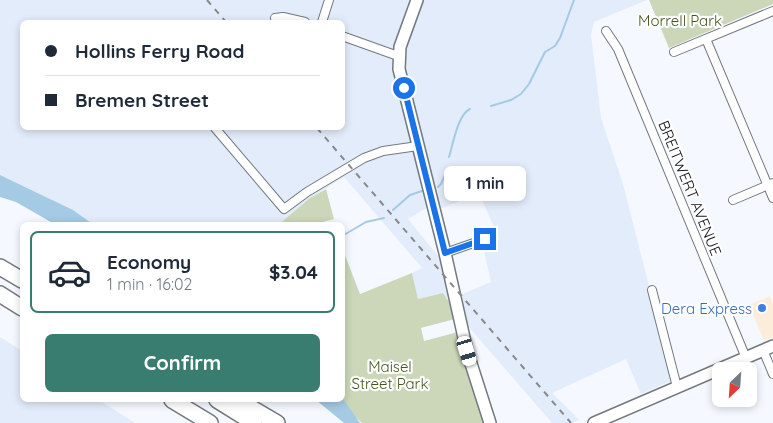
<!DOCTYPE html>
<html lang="en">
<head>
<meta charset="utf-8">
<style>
  :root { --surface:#fff; --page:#f6f6f7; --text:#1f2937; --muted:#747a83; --line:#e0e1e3; --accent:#397d71 }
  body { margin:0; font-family:Quicksand,sans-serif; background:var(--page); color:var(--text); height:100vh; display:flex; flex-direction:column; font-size:19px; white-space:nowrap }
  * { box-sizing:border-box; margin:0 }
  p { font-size:16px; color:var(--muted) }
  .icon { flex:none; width:28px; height:28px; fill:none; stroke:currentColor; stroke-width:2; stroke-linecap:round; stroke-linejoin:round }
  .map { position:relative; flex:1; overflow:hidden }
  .side { position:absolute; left:20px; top:222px; width:325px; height:180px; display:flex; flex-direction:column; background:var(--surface); border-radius:8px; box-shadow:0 2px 8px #0003 }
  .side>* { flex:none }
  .top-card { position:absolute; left:20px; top:20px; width:325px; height:110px; border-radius:8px; box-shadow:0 2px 8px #0003; display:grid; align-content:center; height:110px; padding:0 25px; background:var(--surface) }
  .needle { width:32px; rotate:205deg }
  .fabs { position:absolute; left:712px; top:362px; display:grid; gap:10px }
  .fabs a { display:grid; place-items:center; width:45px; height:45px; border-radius:8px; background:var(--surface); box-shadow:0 2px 8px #0003; font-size:25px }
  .end { position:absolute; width:22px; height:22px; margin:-11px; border:6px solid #1a73e8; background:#fff; box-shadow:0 0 0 2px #fff }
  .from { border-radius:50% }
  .bubble { position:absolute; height:35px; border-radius:8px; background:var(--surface); box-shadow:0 2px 8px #0003; font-size:16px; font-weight:800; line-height:35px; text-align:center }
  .car { position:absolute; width:15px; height:30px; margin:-15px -8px; border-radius:6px; box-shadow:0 0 4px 1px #0007; background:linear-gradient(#fff 24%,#345 0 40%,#fff 0 76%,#345 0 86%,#fff 0) }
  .top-card b { display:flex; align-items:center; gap:18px; height:48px; font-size:19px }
  .top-card b+b { border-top:1px solid var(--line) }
  .top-card i { width:12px; height:12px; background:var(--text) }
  ul { padding:9px 0 0; list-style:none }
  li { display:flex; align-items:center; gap:15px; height:82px; margin:0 10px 8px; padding:0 15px; border:2px solid transparent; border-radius:8px }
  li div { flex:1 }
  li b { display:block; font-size:19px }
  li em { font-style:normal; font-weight:800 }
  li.active { border-color:var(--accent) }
  li>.icon { width:45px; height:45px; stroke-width:1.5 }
  .button { display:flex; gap:10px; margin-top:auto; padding:10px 25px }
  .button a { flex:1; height:58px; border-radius:8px; background:var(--accent); color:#fff; font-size:20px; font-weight:800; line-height:58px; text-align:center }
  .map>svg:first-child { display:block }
</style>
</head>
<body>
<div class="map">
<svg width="773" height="423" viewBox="0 0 773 423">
  <rect width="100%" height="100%" fill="#f5f9ff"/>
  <path fill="#fcecda" d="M770,296l3,8v33l-9,4 -15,-36z"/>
  <g fill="#e3ecfa" fill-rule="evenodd">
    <path d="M0,0h647l-53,22 -3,13 10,83 22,66 50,196 -32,14 -15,-35 -74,34 27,27 -8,3h-19l-85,-98 -24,-32 -25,6 -6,-26 10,-5 -78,-91 -34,21 -32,27h-184l-21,-15 -73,-35zM22,22h320v106h-320zM428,161l12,48 39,-16 20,46 -16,7 8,36 -31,13 -4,-17 -48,-59 20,-12 -10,-44z"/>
    <path d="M0,337l22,14v49h77l36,23h-135z"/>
  </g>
  <g fill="#cbd7b8">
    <path d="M649,0h124v4l-104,44z"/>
    <path d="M326,189l8,30 -23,6h-33l32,-27z"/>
    <path d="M343,250l17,44 52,-21 6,26 25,-6 8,12 4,14 -34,9 3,13 34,-9 10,45 19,46h-125l-12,-11 -8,-12z"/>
  </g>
  <g fill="#a4cae4">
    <path d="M0,175l73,35 21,15h-38l-40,-23 -16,-5z"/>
    <path d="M343,399l17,24h-16l-28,-23z"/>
  </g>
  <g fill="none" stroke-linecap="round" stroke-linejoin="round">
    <g stroke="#a4cae4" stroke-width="2">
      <path d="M491,106l20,-6 10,-6 8,-10 16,-32 10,-6 5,-8 14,-38"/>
      <path d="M449,157c4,-13 9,-43 21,-48"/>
      <path d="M438,187l3,-3 3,-7"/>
      <path d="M393,210l17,-15 12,-4"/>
      <path d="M342,236l24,-14 18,-4"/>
    </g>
    <defs>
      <g id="street">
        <path d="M275,18l8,-1 22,5"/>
        <path d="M322,22l7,-22"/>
        <path d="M606,31l12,18 128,309"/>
        <path d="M342,36l56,20"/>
        <path d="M706,39l67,159"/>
        <path d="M674,52l99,-41"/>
        <path d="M215,128l69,81 23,-17 57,-34 19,-7 35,-5"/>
        <path d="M733,200l40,-17"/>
        <path d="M445,253l40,-14"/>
        <path d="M652,290l25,97"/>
        <path d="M763,350l10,24"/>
      </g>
      <g id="secondary">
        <path d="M417,0l-17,47 -1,22 46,184 22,98 23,72"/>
        <path d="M594,423l179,-77"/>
      </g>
      <g id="highway">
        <path d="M0,267l22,13"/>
        <path d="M0,294l22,14"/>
        <path d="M172,400l38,23"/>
        <path d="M217,400l37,23"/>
        <path d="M238,400l39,23"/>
      </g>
    </defs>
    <use href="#street" stroke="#74787f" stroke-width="10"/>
    <use href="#secondary" stroke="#74787f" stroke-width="14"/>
    <use href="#highway" stroke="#74787f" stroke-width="18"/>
    <use href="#street" stroke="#fff" stroke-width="8"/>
    <use href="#secondary" stroke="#fff" stroke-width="11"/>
    <use href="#highway" stroke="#fff" stroke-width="15"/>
    <g stroke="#85888c" stroke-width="2" stroke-dasharray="6 6" stroke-linecap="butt">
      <path d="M207,0l19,22"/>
      <path d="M317,128l254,295"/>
    </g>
  </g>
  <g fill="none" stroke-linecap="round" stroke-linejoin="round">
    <path stroke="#1a73e8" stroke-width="6" d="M404,88l41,165 40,-14"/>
  </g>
  <circle fill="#3f7fe0" stroke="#fff" stroke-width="2" cx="762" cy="308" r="5"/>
  <g text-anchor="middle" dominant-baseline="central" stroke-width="4.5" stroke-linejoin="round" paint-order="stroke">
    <g font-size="15" fill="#43561d" stroke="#fff">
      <text x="680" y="20">Morrell Park</text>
      <text x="390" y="366">Maisel<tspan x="390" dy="17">Street Park</tspan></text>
    </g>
    <g font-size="15" fill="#0e1012" stroke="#fff">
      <text transform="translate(690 188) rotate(68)">BREITWERT AVENUE</text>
    </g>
    <g font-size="15" fill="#366cbe" stroke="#fff" text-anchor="end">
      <text x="752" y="308">Dera Express</text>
    </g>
  </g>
</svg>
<div class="fabs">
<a><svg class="needle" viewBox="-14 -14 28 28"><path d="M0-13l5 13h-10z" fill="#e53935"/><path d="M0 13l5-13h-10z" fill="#747a83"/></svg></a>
</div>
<i class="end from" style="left:404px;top:88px"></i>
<i class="end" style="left:485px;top:239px"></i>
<div class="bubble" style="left:444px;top:166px;width:82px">1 min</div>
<i class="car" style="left:467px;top:351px;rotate:163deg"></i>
<div class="top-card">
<b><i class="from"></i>Hollins Ferry Road</b>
<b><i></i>Bremen Street</b>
</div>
<section class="side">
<ul>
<li class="active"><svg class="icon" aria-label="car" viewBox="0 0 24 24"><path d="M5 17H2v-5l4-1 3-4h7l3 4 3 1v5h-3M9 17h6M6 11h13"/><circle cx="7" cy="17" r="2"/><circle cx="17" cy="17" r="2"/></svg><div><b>Economy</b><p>1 min · 16:02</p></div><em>$3.04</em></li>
</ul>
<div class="button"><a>Confirm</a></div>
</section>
</div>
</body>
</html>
